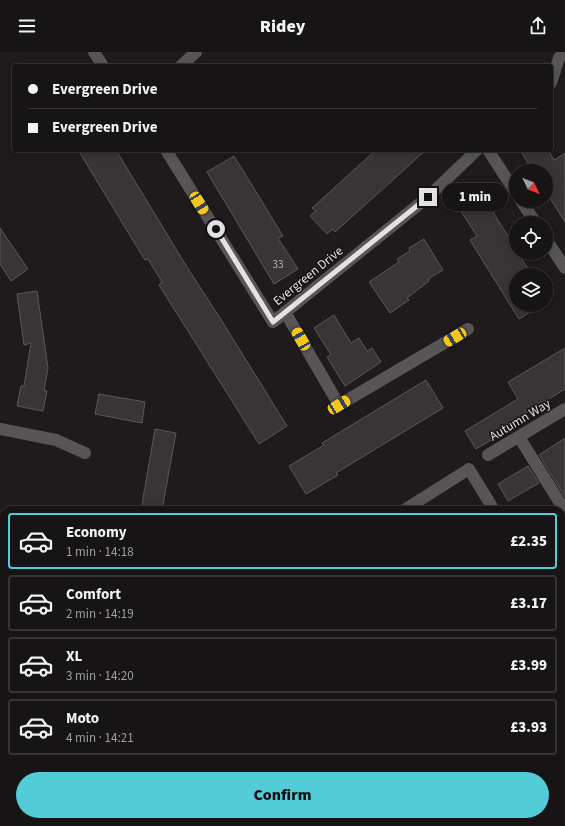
<!DOCTYPE html>
<html lang="en">
<head>
<meta charset="utf-8">
<style>
  :root { --surface:#171415; --page:#242122; --text:#f1f3f6; --muted:#9e9ea0; --line:#363334; --accent:#52ccd6 }
  body { margin:0; font-family:"Source Sans 3",sans-serif; background:var(--page); color:var(--text); height:100vh; display:flex; flex-direction:column; font-size:15px; white-space:nowrap }
  * { box-sizing:border-box; margin:0 }
  p { font-size:13px; color:var(--muted) }
  .icon { flex:none; width:22px; height:22px; fill:none; stroke:currentColor; stroke-width:2; stroke-linecap:round; stroke-linejoin:round }
  .map { position:relative; flex:1; overflow:hidden }
  .details { position:absolute; left:0px; top:454px; width:565px; height:320px; display:flex; flex-direction:column; background:var(--surface); border-radius:12px 12px 0 0; box-shadow:0 2px 10px #0003,0 0 0 1px var(--line) }
  .details>* { flex:none }
  .hud { position:absolute; left:12px; top:12px; width:541px; height:88px; border-radius:4px; box-shadow:0 2px 10px #0003,0 0 0 1px var(--line); display:grid; align-content:center; height:88px; padding:0 16px; background:var(--surface) }
  .needle { width:26px; rotate:133deg }
  .controls { position:absolute; left:509px; top:112px; display:grid; gap:8px }
  .controls a { display:grid; place-items:center; width:44px; height:44px; border-radius:50%; background:var(--surface); box-shadow:0 2px 10px #0003,0 0 0 1px var(--line); font-size:20px }
  .end { position:absolute; width:18px; height:18px; margin:-9px; border:5px solid #e4e1e2; background:#111; box-shadow:0 0 0 2px #111 }
  .from { border-radius:50% }
  .bubble { position:absolute; height:28px; border-radius:14px; background:var(--surface); box-shadow:0 2px 10px #0003,0 0 0 1px var(--line); font-size:13px; font-weight:800; line-height:28px; text-align:center }
  .car { position:absolute; width:12px; height:24px; margin:-12px -6px; border-radius:5px; box-shadow:0 0 3px 1px #0007; background:linear-gradient(#f5c518 24%,#345 0 40%,#f5c518 0 76%,#345 0 86%,#f5c518 0) }
  .hud b { display:flex; align-items:center; gap:14px; height:38px; font-size:15px }
  .hud b+b { border-top:1px solid var(--line) }
  .hud i { width:10px; height:10px; background:var(--text) }
  ul { padding:7px 0 0; list-style:none }
  li { display:flex; align-items:center; gap:12px; height:56px; margin:0 8px 6px; padding:0 8px; border:2px solid var(--line); border-radius:4px }
  li div { flex:1 }
  li b { display:block; font-size:15px }
  li em { font-style:normal; font-weight:800 }
  li.on { border-color:var(--accent) }
  li>.icon { width:36px; height:36px; stroke-width:1.5 }
  .action { display:flex; gap:8px; margin-top:auto; padding:8px 16px }
  .action a { flex:1; height:46px; border-radius:24px; background:var(--accent); color:#111; font-size:16px; font-weight:800; line-height:46px; text-align:center }
  header { display:flex; justify-content:space-between; align-items:center; height:52px; padding:0 16px; background:var(--surface); font-size:18px; font-weight:800 }
  .map>svg:first-child { display:block }
</style>
</head>
<body>
<header><svg class="icon" aria-label="menu" viewBox="0 0 24 24"><path d="M4 6h16M4 12h16M4 18h16"/></svg>Ridey<svg class="icon" aria-label="share" viewBox="0 0 24 24"><path d="M12 15V3M7 8l5-5 5 5M5 13v7h14v-7"/></svg></header>
<div class="map">
<svg width="565" height="774" viewBox="0 0 565 774">
  <rect width="100%" height="100%" fill="#1f1b1c"/>
  <path fill="#783353" d="M565,744v30h-44l6,-4h34v-23z"/>
  <g fill="#393436" stroke="#5c5658">
    <path d="M78,98h38l71,117 33,51 67,108 -28,18 -100,-159 3,-3 -14,-23 -3,1z"/>
    <path d="M376,98h50l-91,82 -2,-3 -6,5 -17,-18 6,-5 -4,-3z"/>
    <path d="M520,98h28l6,10 11,-7v69l-19,-30v-21h-13z"/>
    <path d="M234,104l49,80 -5,2 20,31 -24,15 -67,-112z"/>
    <path d="M476,144h7l33,53v4h2l14,22h-16v30h25l-22,14 -49,-79 7,-4 -19,-29z"/>
    <path d="M0,176l28,41 -17,12 -11,-17z"/>
    <path d="M424,187l19,31 -15,9 1,2 -22,17 2,2 -19,13 -21,-31 30,-20 -2,-3 13,-8 -1,-3z"/>
    <path d="M37,239l11,77 -4,22 3,1 -4,20 -26,-5 4,-20h3l7,-43 -7,2 -7,-51z"/>
    <path d="M334,263l17,28 8,-5 8,13 5,-3 9,14 -36,24 -18,-29 4,-2 -17,-27z"/>
    <path d="M565,296v41l-62,38 3,4 -30,18 -11,-18 53,-32 -10,-17z"/>
    <path d="M426,328l17,28 -107,65 2,2 -32,19 -17,-28 35,-21 -2,-2z"/>
    <path d="M99,342l46,8 -3,21 -47,-9z"/>
    <path d="M155,377l21,4 -14,77h-21z"/>
    <path d="M565,386v59l-26,-42z"/>
    <path d="M528,414l11,17 -31,18 -10,-17z"/>
  </g>
  <g fill="none" stroke-linecap="round" stroke-linejoin="round">
    <g stroke="#575555" stroke-width="12">
      <path d="M94,0l9,14"/>
      <path d="M181,14l15,-14"/>
      <path d="M551,31l8,-25 6,-6"/>
      <path d="M166,98l107,172 155,-125 49,-47"/>
      <path d="M488,98l28,43"/>
      <path d="M521,149l15,22"/>
      <path d="M546,187l19,29"/>
      <path d="M285,260l54,93 129,-76"/>
      <path d="M0,377l56,11 29,13"/>
      <path d="M519,385l43,69"/>
      <path d="M488,403l77,-46"/>
      <path d="M404,458l65,-41 25,41"/>
      <path d="M561,567l4,7"/>
      <path d="M0,656l4,2"/>
      <path d="M45,770v4"/>
      <path d="M174,770l1,4"/>
    </g>
  </g>
  <g fill="none" stroke-linecap="round" stroke-linejoin="round">
    <path stroke="#e4e1e2" stroke-width="5" d="M216,177l57,93 155,-125"/>
  </g>
  <g text-anchor="middle" dominant-baseline="central" stroke-width="3" stroke-linejoin="round" paint-order="stroke">
    <g font-size="11" fill="#b9b6b7">
      <text x="278" y="212">33</text>
    </g>
    <g font-size="13" fill="#e4e1e2" stroke="#161213">
      <text transform="translate(308 224) rotate(-39)">Evergreen Drive</text>
      <text transform="translate(520 368) rotate(-31)">Autumn Way</text>
    </g>
  </g>
</svg>
<div class="controls">
<a><svg class="needle" viewBox="-14 -14 28 28"><path d="M0-13l5 13h-10z" fill="#e53935"/><path d="M0 13l5-13h-10z" fill="#9e9ea0"/></svg></a>
<a><svg class="icon" aria-label="locate" viewBox="0 0 24 24"><circle cx="12" cy="12" r="6"/><path d="M12 2v4M12 18v4M2 12h4M18 12h4"/></svg></a>
<a><svg class="icon" aria-label="layers" viewBox="0 0 24 24"><path d="M12 4l9 5-9 5-9-5zM3 14l9 5 9-5"/></svg></a>
</div>
<i class="end from" style="left:216px;top:177px"></i>
<i class="end" style="left:428px;top:145px"></i>
<div class="bubble" style="left:442px;top:131px;width:66px">1 min</div>
<i class="car" style="left:199px;top:151px;rotate:148deg"></i>
<i class="car" style="left:455px;top:285px;rotate:239deg"></i>
<i class="car" style="left:301px;top:287px;rotate:330deg"></i>
<i class="car" style="left:339px;top:353px;rotate:59deg"></i>
<div class="hud">
<b><i class="from"></i>Evergreen Drive</b>
<b><i></i>Evergreen Drive</b>
</div>
<section class="details">
<ul>
<li class="on"><svg class="icon" aria-label="car" viewBox="0 0 24 24"><path d="M5 17H2v-5l4-1 3-4h7l3 4 3 1v5h-3M9 17h6M6 11h13"/><circle cx="7" cy="17" r="2"/><circle cx="17" cy="17" r="2"/></svg><div><b>Economy</b><p>1 min · 14:18</p></div><em>£2.35</em></li>
<li><svg class="icon" aria-label="car" viewBox="0 0 24 24"><path d="M5 17H2v-5l4-1 3-4h7l3 4 3 1v5h-3M9 17h6M6 11h13"/><circle cx="7" cy="17" r="2"/><circle cx="17" cy="17" r="2"/></svg><div><b>Comfort</b><p>2 min · 14:19</p></div><em>£3.17</em></li>
<li><svg class="icon" aria-label="car" viewBox="0 0 24 24"><path d="M5 17H2v-5l4-1 3-4h7l3 4 3 1v5h-3M9 17h6M6 11h13"/><circle cx="7" cy="17" r="2"/><circle cx="17" cy="17" r="2"/></svg><div><b>XL</b><p>3 min · 14:20</p></div><em>£3.99</em></li>
<li><svg class="icon" aria-label="car" viewBox="0 0 24 24"><path d="M5 17H2v-5l4-1 3-4h7l3 4 3 1v5h-3M9 17h6M6 11h13"/><circle cx="7" cy="17" r="2"/><circle cx="17" cy="17" r="2"/></svg><div><b>Moto</b><p>4 min · 14:21</p></div><em>£3.93</em></li>
</ul>
<div class="action"><a>Confirm</a></div>
</section>
</div>
</body>
</html>
